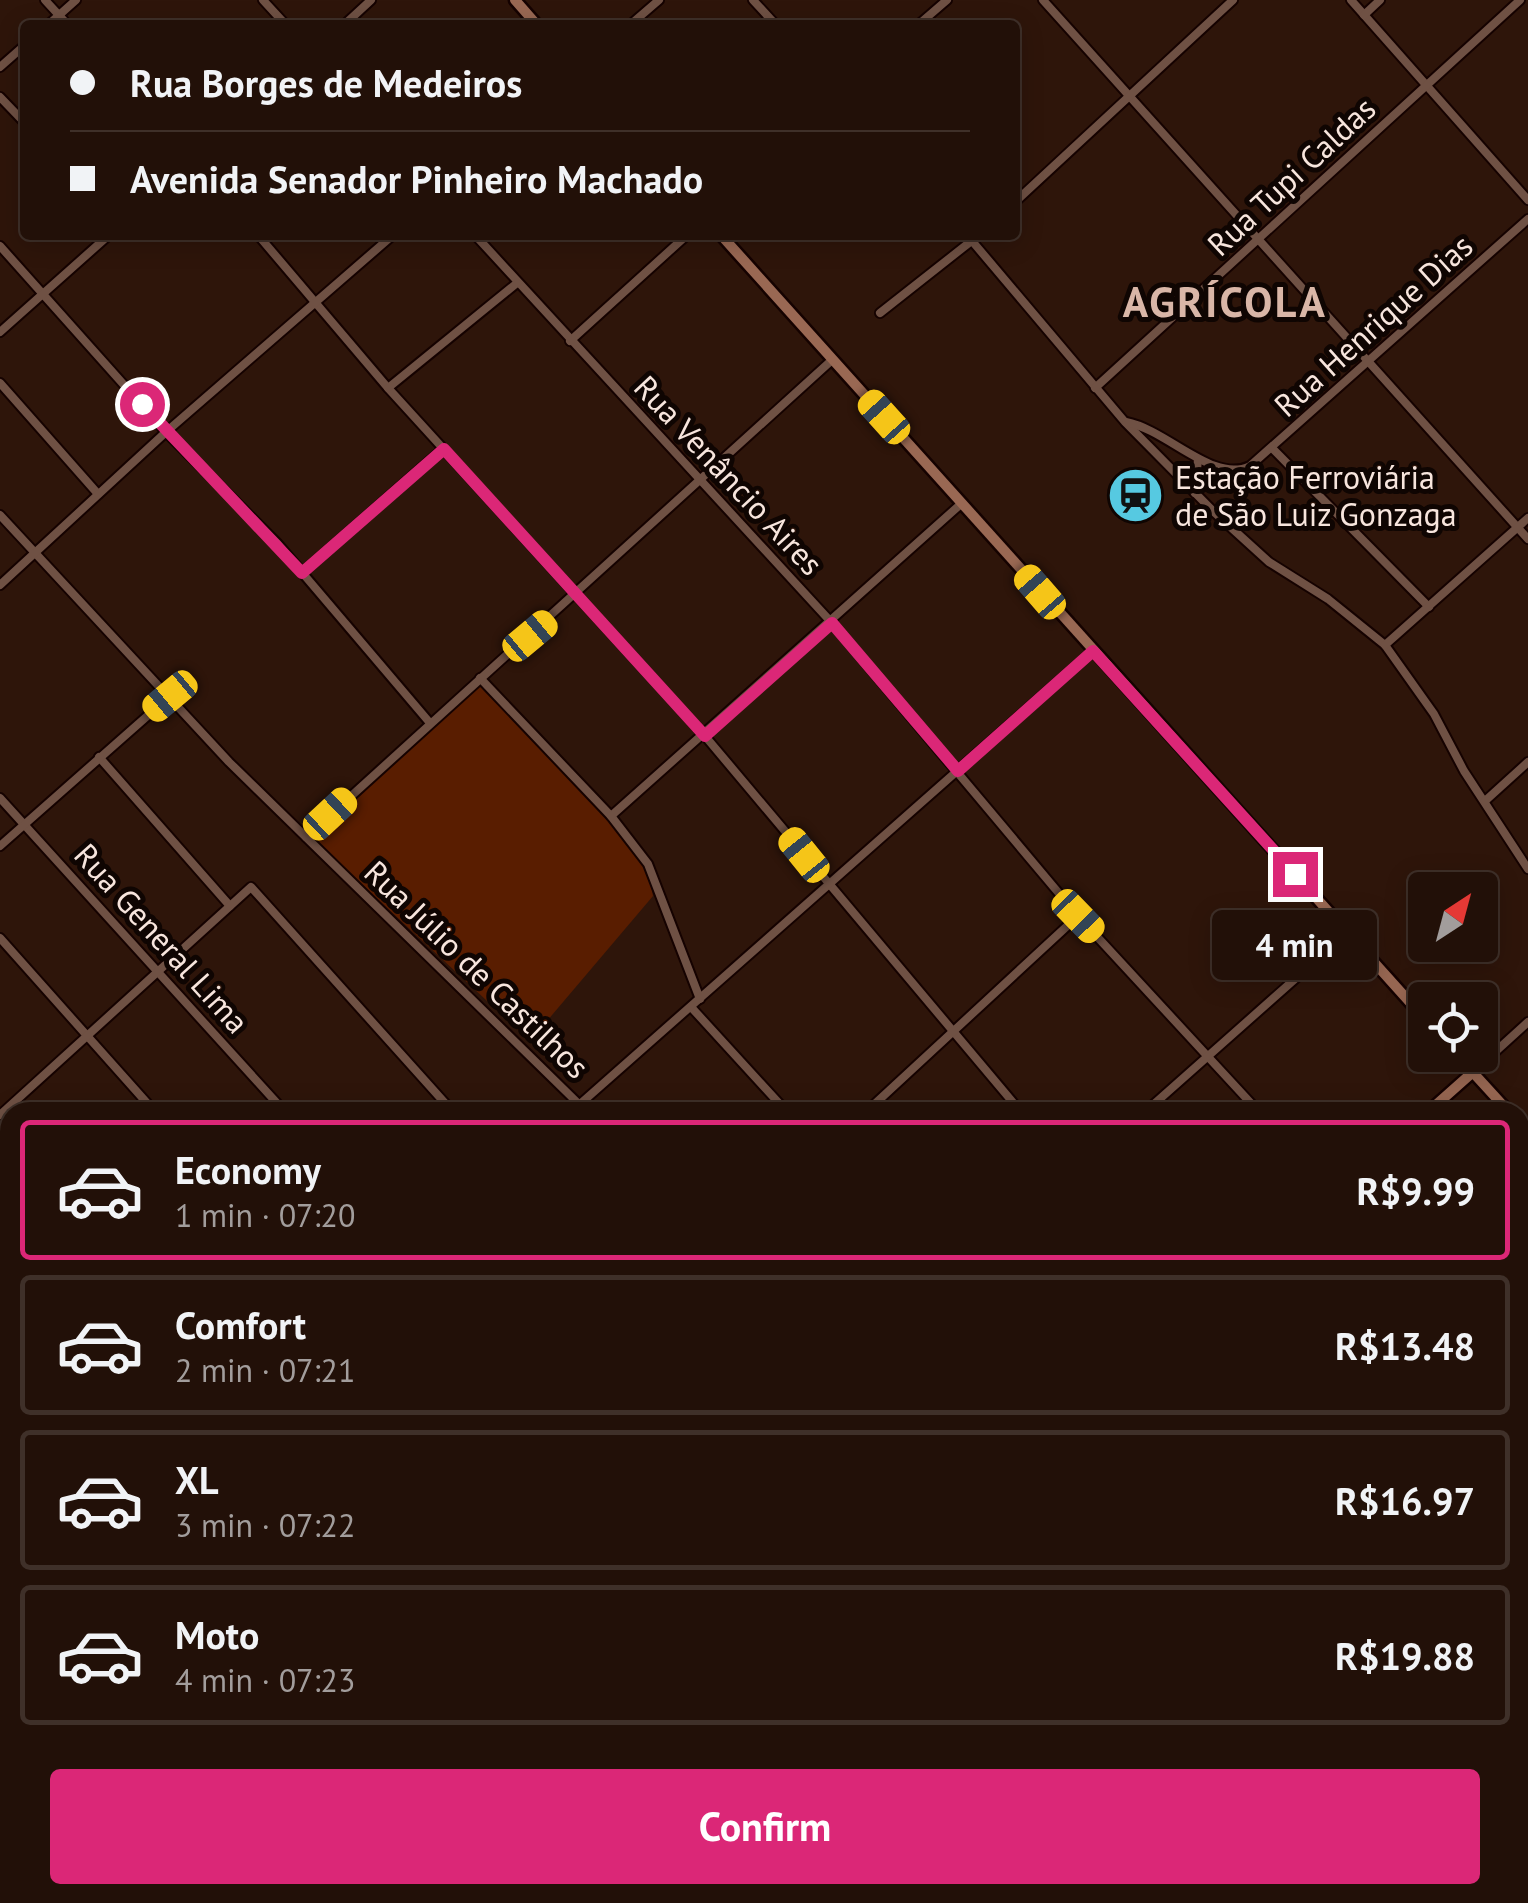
<!DOCTYPE html>
<html lang="en">
<head>
<meta charset="utf-8">
<style>
  :root { --surface:#221008; --page:#2e1e16; --text:#f1f3f6; --muted:#a29d9c; --line:#3f3029; --accent:#db2777 }
  body { margin:0; font-family:"PT Sans",sans-serif; background:var(--page); color:var(--text); height:100vh; display:flex; flex-direction:column; font-size:38px; white-space:nowrap }
  * { box-sizing:border-box; margin:0 }
  p { font-size:32px; color:var(--muted) }
  .icon { flex:none; width:55px; height:55px; fill:none; stroke:currentColor; stroke-width:2; stroke-linecap:round; stroke-linejoin:round }
  .map { position:relative; flex:1; overflow:hidden }
  .drawer { position:absolute; left:0px; top:1102px; width:1530px; height:802px; display:flex; flex-direction:column; background:var(--surface); border-radius:30px 30px 0 0; box-shadow:0 5px 25px #0003,0 0 0 2px var(--line) }
  .drawer>* { flex:none }
  .top-card { position:absolute; left:20px; top:20px; width:1000px; height:220px; border-radius:10px; box-shadow:0 5px 25px #0003,0 0 0 2px var(--line); display:grid; align-content:center; height:220px; padding:0 50px; background:var(--surface) }
  .needle { width:65px; rotate:36deg }
  .controls { position:absolute; left:1408px; top:872px; display:grid; gap:20px }
  .controls a { display:grid; place-items:center; width:90px; height:90px; border-radius:10px; background:var(--surface); box-shadow:0 5px 25px #0003,0 0 0 2px var(--line); font-size:50px }
  .end { position:absolute; width:45px; height:45px; margin:-22px; border:12px solid #db2777; background:#fff; box-shadow:0 0 0 5px #fff }
  .from { border-radius:50% }
  .bubble { position:absolute; height:70px; border-radius:10px; background:var(--surface); box-shadow:0 5px 25px #0003,0 0 0 2px var(--line); font-size:32px; font-weight:600; line-height:70px; text-align:center }
  .car { position:absolute; width:30px; height:60px; margin:-30px -15px; border-radius:12px; box-shadow:0 0 8px 2px #0007; background:linear-gradient(#f5c518 24%,#345 0 40%,#f5c518 0 76%,#345 0 86%,#f5c518 0) }
  .top-card b { display:flex; align-items:center; gap:35px; height:95px; font-size:38px }
  .top-card b+b { border-top:2px solid var(--line) }
  .top-card i { width:25px; height:25px; background:var(--text) }
  ul { padding:18px 0 0; list-style:none }
  li { display:flex; align-items:center; gap:30px; height:140px; margin:0 20px 15px; padding:0 30px; border:5px solid var(--line); border-radius:10px }
  li div { flex:1 }
  li b { display:block; font-size:38px }
  li em { font-style:normal; font-weight:600 }
  li.on { border-color:var(--accent) }
  li>.icon { width:90px; height:90px; stroke-width:1.5 }
  .action { display:flex; gap:20px; margin-top:auto; padding:20px 50px }
  .action a { flex:1; height:115px; border-radius:10px; background:var(--accent); color:#fff; font-size:40px; font-weight:600; line-height:115px; text-align:center }
  .map>svg:first-child { display:block }
</style>
</head>
<body>
<div class="map">
<svg width="1528" height="1903" viewBox="0 0 1528 1903">
  <rect width="100%" height="100%" fill="#2e150a"/>
  <g fill="#591d00">
    <path d="M480,680l131,138 36,48 6,30 -123,145 -219,-204z"/>
    <path d="M1528,1752v147l-8,-8v-131z"/>
  </g>
  <g fill="none" stroke-linecap="round" stroke-linejoin="round">
    <path stroke="#020e11" stroke-width="2.5" d="M29,1903l7,-8"/>
    <defs>
      <g id="street">
        <path d="M45,0l23,25"/>
        <path d="M263,0l23,25"/>
        <path d="M753,0l23,25"/>
        <path d="M1043,0l485,539"/>
        <path d="M1351,0l177,200"/>
        <path d="M1364,15l16,-15"/>
        <path d="M48,25l28,-25"/>
        <path d="M344,25l27,-25"/>
        <path d="M630,25l29,-25"/>
        <path d="M918,25l29,-25"/>
        <path d="M0,67l25,-22"/>
        <path d="M0,97l25,26"/>
        <path d="M1015,202l218,-202"/>
        <path d="M258,235l130,153 317,348 316,376"/>
        <path d="M475,235l357,388 246,293 181,196"/>
        <path d="M967,235l158,187 89,90 55,50 59,37 57,46 49,69 30,57 64,98"/>
        <path d="M0,246l166,186 111,111 153,180"/>
        <path d="M880,313l99,-78"/>
        <path d="M0,332l109,-97"/>
        <path d="M570,341l117,-106"/>
        <path d="M0,383l98,111"/>
        <path d="M388,388l129,-105"/>
        <path d="M1095,388l425,-388"/>
        <path d="M1126,422c42,8 87,62 124,44l278,-247"/>
        <path d="M1273,449l156,158"/>
        <path d="M1195,493l3,-34"/>
        <path d="M0,515l229,247 358,350"/>
        <path d="M302,573l141,-124"/>
        <path d="M0,585l166,-153 227,-197"/>
        <path d="M1385,645l143,-127"/>
        <path d="M480,678l131,138 37,48 52,135"/>
        <path d="M99,757l131,149"/>
        <path d="M0,798l285,314"/>
        <path d="M1485,801l43,-39"/>
        <path d="M611,816l351,-313"/>
        <path d="M306,837l526,-477"/>
        <path d="M0,846l170,-150"/>
        <path d="M0,938l155,174"/>
        <path d="M691,1007l96,105"/>
        <path d="M1473,1072l55,-50"/>
        <path d="M571,1112l522,-461"/>
        <path d="M866,1112l212,-196"/>
        <path d="M1145,1112l203,-180"/>
        <path d="M0,1115l251,-228 202,225"/>
        <path d="M0,1137l10,10"/>
        <path d="M1520,1283l8,8"/>
        <path d="M1520,1408l8,10"/>
        <path d="M1520,1553l8,9"/>
        <path d="M1520,1623l8,-7"/>
        <path d="M1520,1734l8,-8"/>
        <path d="M1298,1895l7,8"/>
        <path d="M1396,1895l8,8"/>
        <path d="M1507,1895l7,8"/>
        <path d="M1344,1903l9,-8"/>
      </g>
      <g id="secondary">
        <path d="M515,0l22,25"/>
        <path d="M721,235l704,784"/>
        <path d="M1457,1055l52,57"/>
        <path d="M1428,1112l45,-40"/>
        <path d="M1520,1125l8,9"/>
      </g>
      <g id="highway">
        <path d="M0,1315l10,4"/>
        <path d="M1182,1895l10,8"/>
      </g>
    </defs>
    <use href="#street" stroke="#150200" stroke-width="12"/>
    <use href="#secondary" stroke="#150200" stroke-width="15"/>
    <use href="#highway" stroke="#150200" stroke-width="19"/>
    <use href="#street" stroke="#6f5144" stroke-width="8"/>
    <use href="#secondary" stroke="#996853" stroke-width="10"/>
    <use href="#highway" stroke="#fb9d75" stroke-width="14"/>
  </g>
  <g fill="none" stroke-linecap="round" stroke-linejoin="round">
    <path stroke="#db2777" stroke-width="12" d="M142,404l160,169 142,-124 261,287 127,-113 126,148 135,-120 202,223"/>
  </g>
  <defs>
    <symbol id="station-disc" viewBox="-11 -11 22 22"><circle r="9.5" fill="#56c9e1" stroke="#0f0502"/><path d="M-3-6H3Q5-6 5-4V2Q5 4 3 4L4.5 6H3L1.5 4h-3L-3 6H-4.5L-3 4Q-5 4-5 2V-4Q-5-6-3-6ZM-3.5-4v3h7v-3ZM-3.5 1v1.5H-2V1ZM2 1v1.5H3.5V1Z" fill="#111"/></symbol>
  </defs>
  <g fill-rule="evenodd">
    <use href="#station-disc" x="1104" y="464" width="63" height="63"/>
  </g>
  <g text-anchor="middle" dominant-baseline="central" stroke-width="10" stroke-linejoin="round" paint-order="stroke">
    <g font-size="32" fill="#f7e5dd" stroke="#0f0502">
      <text transform="translate(1291 176) rotate(-43)">Rua Tupi Caldas</text>
      <text transform="translate(1373 325) rotate(-42)">Rua Henrique Dias</text>
      <text transform="translate(729 475) rotate(47)">Rua Venâncio Aires</text>
      <text transform="translate(162 938) rotate(48)">Rua General Lima</text>
      <text transform="translate(477 969) rotate(44)">Rua Júlio de Castilhos</text>
    </g>
    <g font-size="32" fill="#f7e5dd" stroke="#0f0502" text-anchor="start">
      <text x="1175" y="477">Estação Ferroviária<tspan x="1175" dy="37">de São Luiz Gonzaga</tspan></text>
    </g>
    <g font-size="42" font-weight="bold" letter-spacing="2.5" fill="#d9b6a7" stroke="#0f0502">
      <text x="1225" y="301">AGRÍCOLA</text>
    </g>
  </g>
</svg>
<div class="controls">
<a><svg class="needle" viewBox="-14 -14 28 28"><path d="M0-13l5 13h-10z" fill="#e53935"/><path d="M0 13l5-13h-10z" fill="#a29d9c"/></svg></a>
<a><svg class="icon" aria-label="locate" viewBox="0 0 24 24"><circle cx="12" cy="12" r="6"/><path d="M12 2v4M12 18v4M2 12h4M18 12h4"/></svg></a>
</div>
<i class="end from" style="left:142px;top:404px"></i>
<i class="end" style="left:1295px;top:874px"></i>
<div class="bubble" style="left:1212px;top:910px;width:165px">4 min</div>
<i class="car" style="left:884px;top:417px;rotate:318deg"></i>
<i class="car" style="left:1040px;top:592px;rotate:319deg"></i>
<i class="car" style="left:530px;top:636px;rotate:50deg"></i>
<i class="car" style="left:170px;top:696px;rotate:230deg"></i>
<i class="car" style="left:330px;top:814px;rotate:47deg"></i>
<i class="car" style="left:804px;top:855px;rotate:321deg"></i>
<i class="car" style="left:1078px;top:916px;rotate:136deg"></i>
<div class="top-card">
<b><i class="from"></i>Rua Borges de Medeiros</b>
<b><i></i>Avenida Senador Pinheiro Machado</b>
</div>
<section class="drawer">
<ul>
<li class="on"><svg class="icon" aria-label="car" viewBox="0 0 24 24"><path d="M5 17H2v-5l4-1 3-4h7l3 4 3 1v5h-3M9 17h6M6 11h13"/><circle cx="7" cy="17" r="2"/><circle cx="17" cy="17" r="2"/></svg><div><b>Economy</b><p>1 min · 07:20</p></div><em>R$9.99</em></li>
<li><svg class="icon" aria-label="car" viewBox="0 0 24 24"><path d="M5 17H2v-5l4-1 3-4h7l3 4 3 1v5h-3M9 17h6M6 11h13"/><circle cx="7" cy="17" r="2"/><circle cx="17" cy="17" r="2"/></svg><div><b>Comfort</b><p>2 min · 07:21</p></div><em>R$13.48</em></li>
<li><svg class="icon" aria-label="car" viewBox="0 0 24 24"><path d="M5 17H2v-5l4-1 3-4h7l3 4 3 1v5h-3M9 17h6M6 11h13"/><circle cx="7" cy="17" r="2"/><circle cx="17" cy="17" r="2"/></svg><div><b>XL</b><p>3 min · 07:22</p></div><em>R$16.97</em></li>
<li><svg class="icon" aria-label="car" viewBox="0 0 24 24"><path d="M5 17H2v-5l4-1 3-4h7l3 4 3 1v5h-3M9 17h6M6 11h13"/><circle cx="7" cy="17" r="2"/><circle cx="17" cy="17" r="2"/></svg><div><b>Moto</b><p>4 min · 07:23</p></div><em>R$19.88</em></li>
</ul>
<div class="action"><a>Confirm</a></div>
</section>
</div>
</body>
</html>
